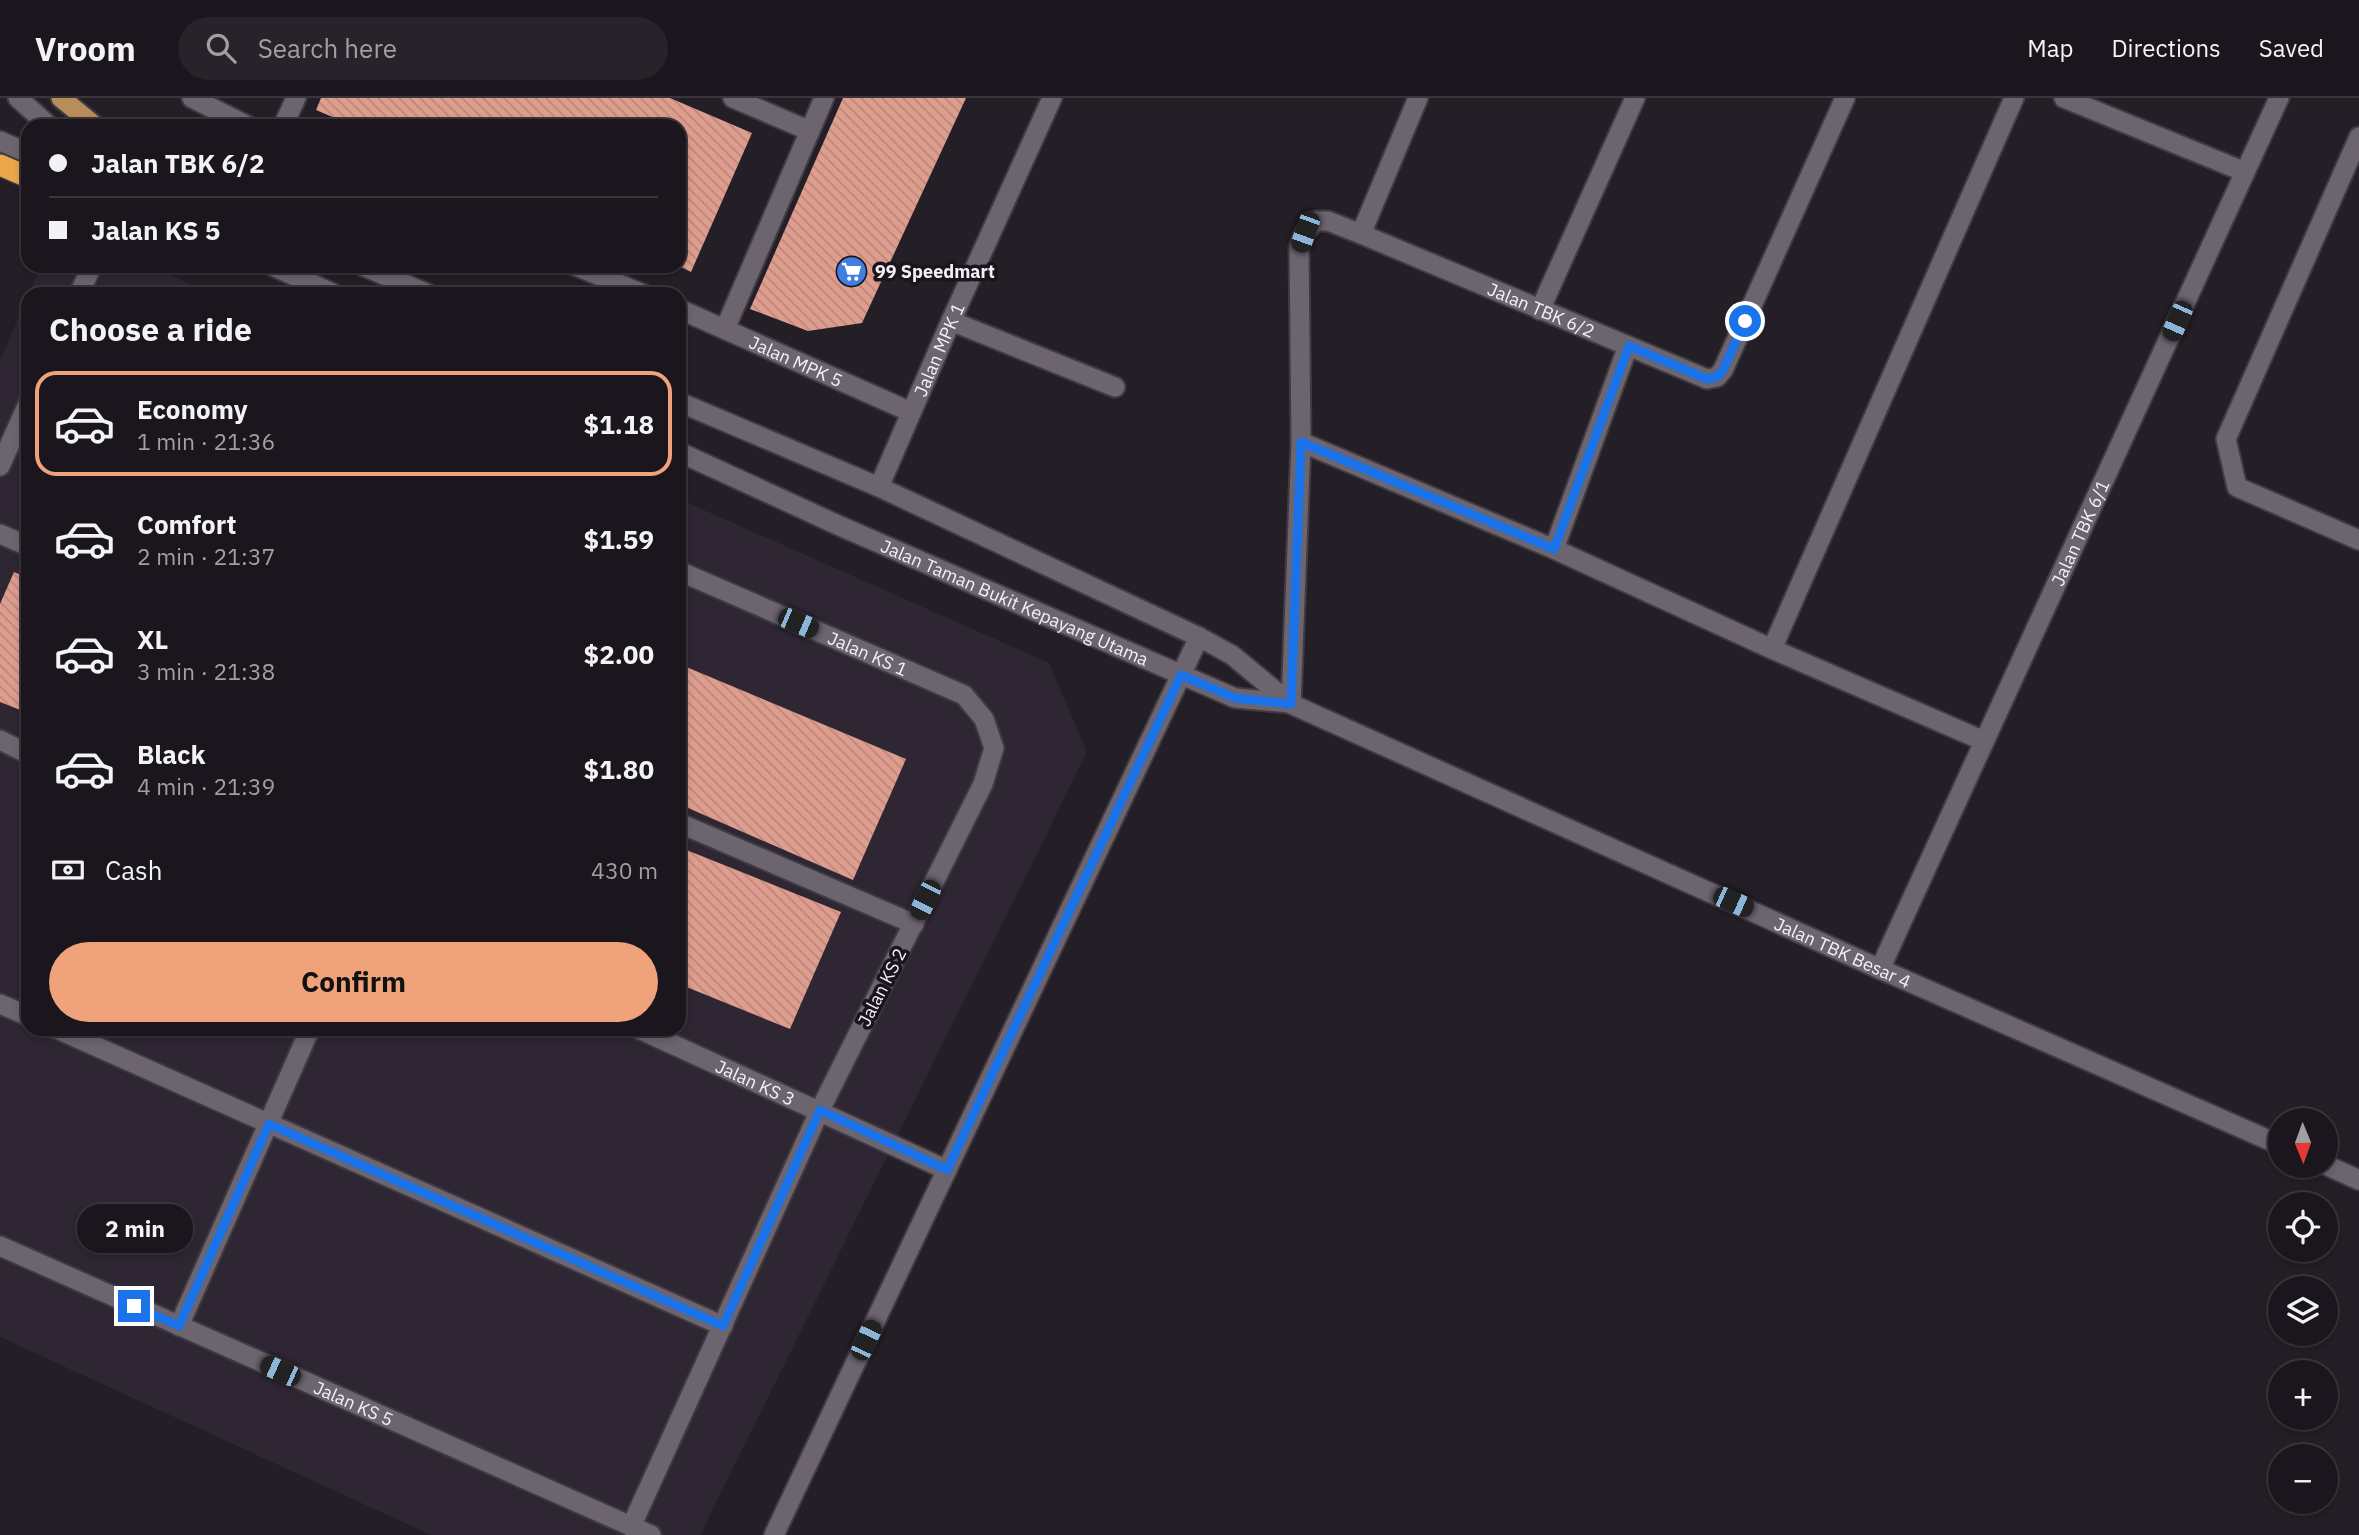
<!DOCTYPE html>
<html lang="en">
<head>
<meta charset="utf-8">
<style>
  :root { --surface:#1b161d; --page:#28232a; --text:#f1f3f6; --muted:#a09fa4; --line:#39353b; --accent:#f0a27a }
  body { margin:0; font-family:"IBM Plex Sans",sans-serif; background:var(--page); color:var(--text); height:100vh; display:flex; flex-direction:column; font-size:26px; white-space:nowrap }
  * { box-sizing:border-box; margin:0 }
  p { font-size:23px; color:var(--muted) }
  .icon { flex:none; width:38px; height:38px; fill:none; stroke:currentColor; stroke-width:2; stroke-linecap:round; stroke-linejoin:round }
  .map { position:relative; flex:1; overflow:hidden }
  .side { position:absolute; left:21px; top:189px; width:665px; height:749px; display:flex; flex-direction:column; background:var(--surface); border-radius:21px; box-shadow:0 4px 10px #0003,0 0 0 2px var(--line) }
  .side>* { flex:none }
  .top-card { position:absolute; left:21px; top:21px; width:665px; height:154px; border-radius:21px; box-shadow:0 4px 10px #0003,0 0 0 2px var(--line); display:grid; align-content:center; height:154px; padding:0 28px; background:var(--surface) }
  .needle { width:46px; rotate:179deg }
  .tools { position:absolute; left:2268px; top:1010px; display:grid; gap:14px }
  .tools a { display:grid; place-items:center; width:70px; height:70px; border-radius:50%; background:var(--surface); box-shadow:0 4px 10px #0003,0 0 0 2px var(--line); font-size:35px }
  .end { position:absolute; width:32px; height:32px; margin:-16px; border:9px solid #1a73e8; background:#fff; box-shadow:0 0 0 4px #fff }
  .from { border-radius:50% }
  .bubble { position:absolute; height:49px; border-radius:24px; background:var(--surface); box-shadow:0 4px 10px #0003,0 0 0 2px var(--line); font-size:23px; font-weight:700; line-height:49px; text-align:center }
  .car { position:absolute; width:21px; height:42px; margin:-21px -10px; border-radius:9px; box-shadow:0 0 5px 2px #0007; background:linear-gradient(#222 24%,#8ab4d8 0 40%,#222 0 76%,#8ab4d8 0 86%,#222 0) }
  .top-card b { display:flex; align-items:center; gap:24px; height:66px; font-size:26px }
  .top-card b+b { border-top:2px solid var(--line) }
  .top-card i { width:18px; height:18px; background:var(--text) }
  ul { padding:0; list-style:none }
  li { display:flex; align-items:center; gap:21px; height:105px; margin:0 14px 10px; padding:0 14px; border:4px solid transparent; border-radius:21px }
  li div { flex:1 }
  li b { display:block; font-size:26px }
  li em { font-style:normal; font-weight:700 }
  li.selected { border-color:var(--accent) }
  li>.icon { width:63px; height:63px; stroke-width:1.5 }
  h2 { padding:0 28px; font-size:32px; line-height:84px }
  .pay { display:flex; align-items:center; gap:18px; height:77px; padding:0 28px; font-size:26px }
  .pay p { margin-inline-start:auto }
  .cta { display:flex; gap:14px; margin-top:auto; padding:14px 28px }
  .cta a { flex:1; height:80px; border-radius:42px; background:var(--accent); color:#111; font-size:28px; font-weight:700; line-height:80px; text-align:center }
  header { display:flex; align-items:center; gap:42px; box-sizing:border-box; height:98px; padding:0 35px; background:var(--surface); border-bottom:2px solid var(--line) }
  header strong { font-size:33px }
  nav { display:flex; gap:38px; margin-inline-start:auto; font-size:24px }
  .search { width:490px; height:63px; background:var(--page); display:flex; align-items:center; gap:18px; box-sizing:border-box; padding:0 24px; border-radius:38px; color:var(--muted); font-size:26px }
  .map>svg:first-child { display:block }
</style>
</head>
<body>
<header>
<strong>Vroom</strong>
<div class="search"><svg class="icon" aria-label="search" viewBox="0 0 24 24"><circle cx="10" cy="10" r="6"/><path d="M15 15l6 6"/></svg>Search here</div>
<nav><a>Map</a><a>Directions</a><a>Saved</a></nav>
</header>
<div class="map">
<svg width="2359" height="1437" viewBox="0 0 2359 1437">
  <defs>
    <pattern id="building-back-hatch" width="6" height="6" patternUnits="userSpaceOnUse" patternTransform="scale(1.75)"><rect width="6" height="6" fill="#df9d8e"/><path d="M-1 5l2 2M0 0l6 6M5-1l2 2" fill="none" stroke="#ba887d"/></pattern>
  </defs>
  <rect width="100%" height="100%" fill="#241e27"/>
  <g fill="#2f2634">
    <path d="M41,168h109l63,28h-184z"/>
    <path d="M28,197v734h651v-530l370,164 38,89 -387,783h-269l-431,-198v-976z"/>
  </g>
  <g fill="url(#building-back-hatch)">
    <path d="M321,0h349l82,35 -61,139 -12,-6v-140h-325l-38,-16z"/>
    <path d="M843,0h123l-104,225 -54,8 -58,-22z"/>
    <path d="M14,474l14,6v135l-28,-11v-98z"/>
    <path d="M679,566l227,95 -53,121 -174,-76z"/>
    <path d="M679,749l162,65 -51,117 -111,-45z"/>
  </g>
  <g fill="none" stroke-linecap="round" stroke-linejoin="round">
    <defs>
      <g id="service">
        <path d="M733,0l77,33"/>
        <path d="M2064,0l181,74"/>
        <path d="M283,28l13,-28"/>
        <path d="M1540,212l95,-212"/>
        <path d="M951,223l164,66"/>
        <path d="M725,231l99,-231"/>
        <path d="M1301,344l253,107 218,100 212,92"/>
        <path d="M0,436l28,12"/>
        <path d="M1554,451l74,-203"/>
        <path d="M1772,551l242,-551"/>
        <path d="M1291,606l10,-262 -2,-195 6,-15 11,-11"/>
        <path d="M679,725l235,101"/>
        <path d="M0,906l28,12"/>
        <path d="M57,931l666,297"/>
        <path id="s1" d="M0,1148l651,289"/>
        <path d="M179,1228l131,-297"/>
        <path d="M631,1429l189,-417"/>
      </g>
      <g id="minor">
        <path d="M192,0l56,28"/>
        <path d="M2359,39l-133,302 11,48 122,53"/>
        <path id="s2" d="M1316,123h12l33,13 346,145 10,-2 6,-7 122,-272"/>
        <path d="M1361,136l57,-136"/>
        <path d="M576,168l67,28"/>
        <path d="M79,196l13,-28"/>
        <path id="s3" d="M679,211l232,103"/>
        <path d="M0,368l28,-62"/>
        <path id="s4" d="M879,389l72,-166 101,-223"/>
        <path id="s5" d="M679,473l285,124 20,24 10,29 -11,36 -163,326"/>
        <path d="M0,642l28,14"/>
        <path id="s6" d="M1880,871l399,-871"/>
        <path id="s7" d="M639,931l308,141"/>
        <path d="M774,1437l425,-898"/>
      </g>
      <g id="tertiary">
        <path d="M18,0l31,28"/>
        <path d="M0,43l28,12"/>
        <path d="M273,168l61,28"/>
        <path d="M363,168l65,28"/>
        <path id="s8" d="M679,304l200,85 320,150 33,18 59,49 589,265 400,176"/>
        <path id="s9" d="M679,354l161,74 395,172 55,5"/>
        <path d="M2326,1067l33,15"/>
      </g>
      <path id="primary" d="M61,0l34,28"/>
      <path id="motorway" d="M0,67l28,12"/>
    </defs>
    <use href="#service" stroke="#403b43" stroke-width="23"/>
    <use href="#minor" stroke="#403b43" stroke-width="23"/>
    <use href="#tertiary" stroke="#403b43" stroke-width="23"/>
    <use href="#primary" stroke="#403b43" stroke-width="23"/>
    <use href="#motorway" stroke="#403b43" stroke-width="24"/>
    <use href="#service" stroke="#6c6570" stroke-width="19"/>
    <use href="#minor" stroke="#6c6570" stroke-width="19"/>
    <use href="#tertiary" stroke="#6c6570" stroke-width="19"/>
    <use href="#primary" stroke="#b88d59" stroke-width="19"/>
    <use href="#motorway" stroke="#eba74a" stroke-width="21"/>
  </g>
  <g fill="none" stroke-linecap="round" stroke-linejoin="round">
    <path stroke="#1a73e8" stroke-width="9" d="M134,1208l45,20 90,-202 454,202 97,-216 127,60 234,-495 54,23 56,6 10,-262 253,107 75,-203 78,33 10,-2 6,-7 22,-49"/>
  </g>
  <defs>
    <symbol id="supermarket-disc" viewBox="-11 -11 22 22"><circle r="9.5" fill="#3f7fe0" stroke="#1a151d"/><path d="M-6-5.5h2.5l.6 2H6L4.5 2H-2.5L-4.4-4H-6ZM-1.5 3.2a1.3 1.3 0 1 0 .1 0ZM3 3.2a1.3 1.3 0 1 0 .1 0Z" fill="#fff"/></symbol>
  </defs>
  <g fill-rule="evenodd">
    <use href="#supermarket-disc" x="834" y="156" width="35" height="35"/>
  </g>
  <g text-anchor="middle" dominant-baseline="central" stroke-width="7" stroke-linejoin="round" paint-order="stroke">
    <g font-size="18" font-weight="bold" fill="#f4f0f6" stroke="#1a151d" text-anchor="start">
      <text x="875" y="173">99 Speedmart</text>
    </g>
    <g font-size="18" fill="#f4f0f6" stroke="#1a151d">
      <text stroke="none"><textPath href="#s2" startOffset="243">Jalan TBK 6/2</textPath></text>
      <text stroke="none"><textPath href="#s4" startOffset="150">Jalan MPK 1</textPath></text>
      <text stroke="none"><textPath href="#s3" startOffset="128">Jalan MPK 5</textPath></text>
      <text stroke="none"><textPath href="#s6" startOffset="480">Jalan TBK 6/1</textPath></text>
      <text stroke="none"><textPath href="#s9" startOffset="368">Jalan Taman Bukit Kepayang Utama</textPath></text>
      <text stroke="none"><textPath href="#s5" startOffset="206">Jalan KS 1</textPath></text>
      <text stroke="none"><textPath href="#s8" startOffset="1290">Jalan TBK Besar 4</textPath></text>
      <text transform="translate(882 889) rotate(-63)">Jalan KS 2</text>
      <text stroke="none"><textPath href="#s7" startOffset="128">Jalan KS 3</textPath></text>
      <text stroke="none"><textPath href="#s1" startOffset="387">Jalan KS 5</textPath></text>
    </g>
  </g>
</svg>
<div class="tools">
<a><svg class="needle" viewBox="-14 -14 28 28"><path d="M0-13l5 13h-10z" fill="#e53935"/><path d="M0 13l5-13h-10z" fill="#a09fa4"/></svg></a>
<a><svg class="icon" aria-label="locate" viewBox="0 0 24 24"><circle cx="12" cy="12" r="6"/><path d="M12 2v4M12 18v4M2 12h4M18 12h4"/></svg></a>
<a><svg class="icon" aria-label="layers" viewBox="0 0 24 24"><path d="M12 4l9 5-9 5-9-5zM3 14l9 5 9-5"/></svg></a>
<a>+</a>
<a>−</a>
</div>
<i class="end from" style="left:1745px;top:223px"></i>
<i class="end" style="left:134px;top:1208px"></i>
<div class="bubble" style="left:77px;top:1106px;width:116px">2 min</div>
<i class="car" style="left:1305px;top:134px;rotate:200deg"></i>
<i class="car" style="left:2177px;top:223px;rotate:204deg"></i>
<i class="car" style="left:798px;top:525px;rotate:113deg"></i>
<i class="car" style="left:925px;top:802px;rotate:206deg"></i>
<i class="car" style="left:1733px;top:804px;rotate:114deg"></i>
<i class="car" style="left:866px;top:1242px;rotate:25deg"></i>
<i class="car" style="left:280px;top:1273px;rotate:294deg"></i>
<div class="top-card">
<b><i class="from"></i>Jalan TBK 6/2</b>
<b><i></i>Jalan KS 5</b>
</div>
<section class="side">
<h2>Choose a ride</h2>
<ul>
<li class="selected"><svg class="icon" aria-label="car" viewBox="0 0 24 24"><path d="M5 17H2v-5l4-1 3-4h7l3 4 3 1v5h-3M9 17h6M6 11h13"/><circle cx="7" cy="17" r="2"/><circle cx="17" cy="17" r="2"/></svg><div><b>Economy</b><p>1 min · 21:36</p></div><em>$1.18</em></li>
<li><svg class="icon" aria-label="car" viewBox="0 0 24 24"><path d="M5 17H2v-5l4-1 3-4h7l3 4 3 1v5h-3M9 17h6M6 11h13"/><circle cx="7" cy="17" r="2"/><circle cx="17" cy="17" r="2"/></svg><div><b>Comfort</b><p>2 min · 21:37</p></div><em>$1.59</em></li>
<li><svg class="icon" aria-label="car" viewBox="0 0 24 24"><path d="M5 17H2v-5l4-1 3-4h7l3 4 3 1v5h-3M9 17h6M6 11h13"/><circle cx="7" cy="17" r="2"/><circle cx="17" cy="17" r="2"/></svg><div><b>XL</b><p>3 min · 21:38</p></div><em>$2.00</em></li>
<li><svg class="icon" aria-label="car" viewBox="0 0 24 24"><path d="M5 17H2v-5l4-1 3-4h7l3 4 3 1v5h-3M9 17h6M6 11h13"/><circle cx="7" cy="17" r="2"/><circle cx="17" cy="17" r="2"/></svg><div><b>Black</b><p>4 min · 21:39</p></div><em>$1.80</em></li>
</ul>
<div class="pay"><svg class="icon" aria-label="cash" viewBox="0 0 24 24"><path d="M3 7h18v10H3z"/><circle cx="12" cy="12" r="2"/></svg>Cash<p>430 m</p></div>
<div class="cta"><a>Confirm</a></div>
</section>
</div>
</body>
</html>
